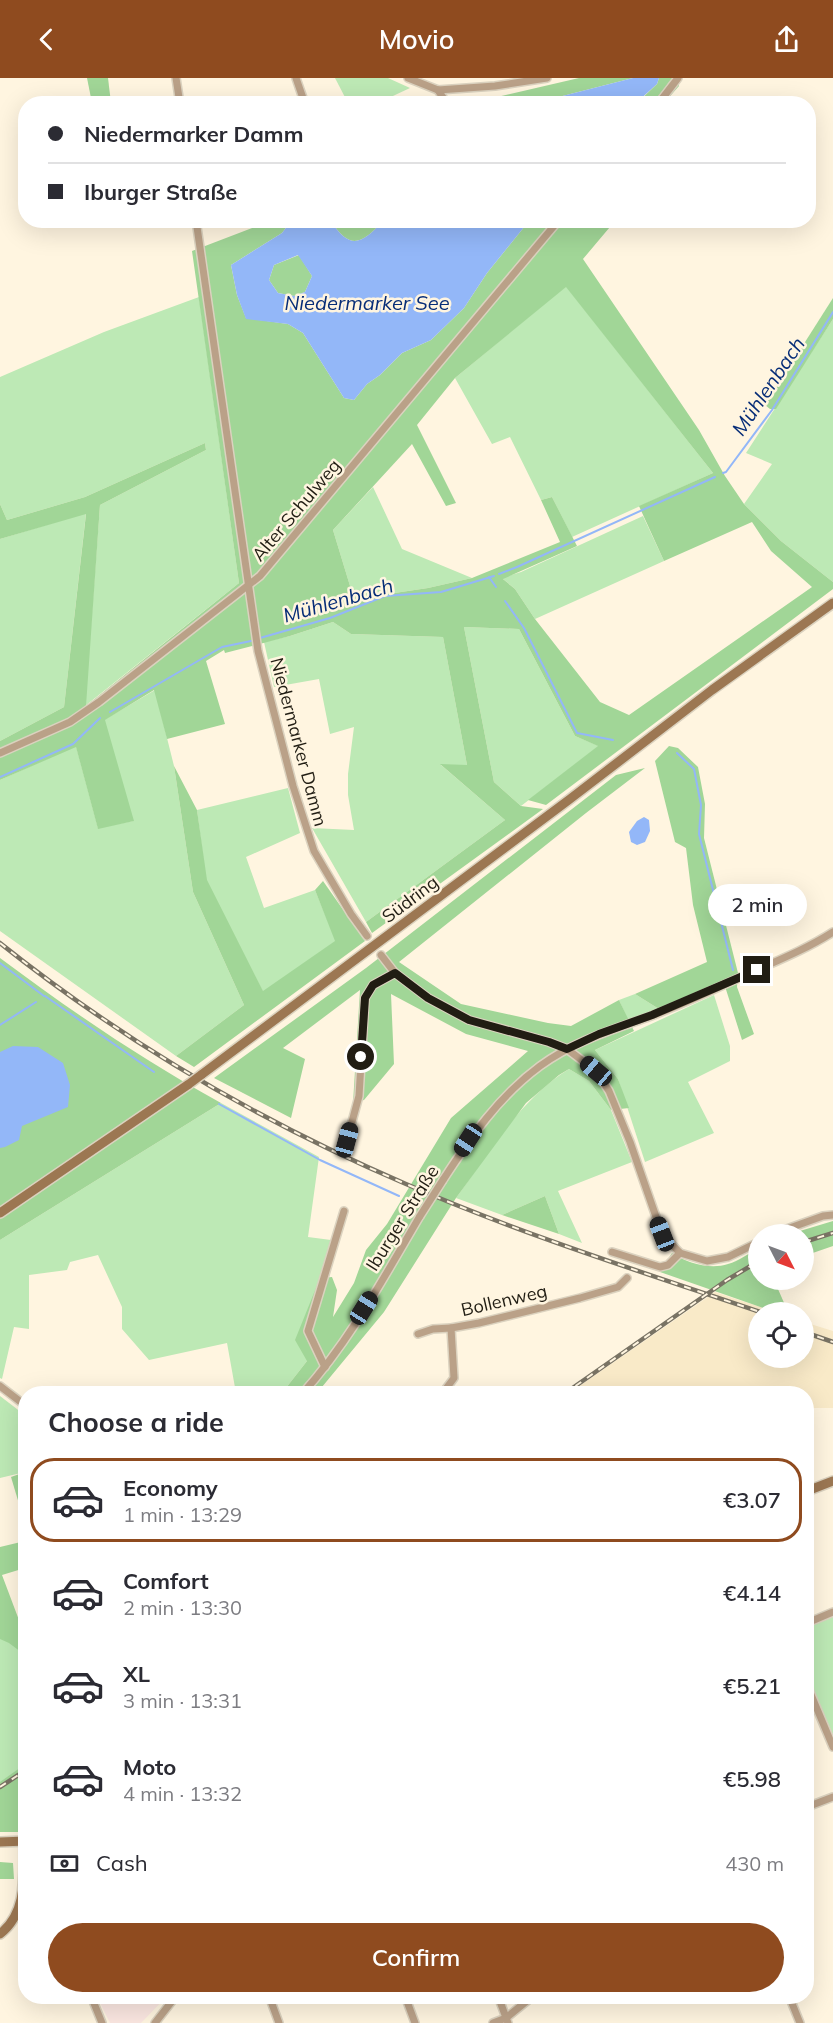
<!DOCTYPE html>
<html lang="en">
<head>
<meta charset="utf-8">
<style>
  :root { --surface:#fff; --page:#f7f7f7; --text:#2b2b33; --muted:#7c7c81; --line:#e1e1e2; --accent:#8f4b1f }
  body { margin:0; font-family:Mulish,sans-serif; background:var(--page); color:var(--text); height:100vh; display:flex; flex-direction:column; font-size:22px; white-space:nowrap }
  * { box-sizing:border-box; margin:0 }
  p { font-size:20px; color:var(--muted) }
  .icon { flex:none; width:33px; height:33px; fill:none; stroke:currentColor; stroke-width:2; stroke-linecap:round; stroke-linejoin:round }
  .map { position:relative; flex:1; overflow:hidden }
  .panel { position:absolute; left:18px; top:1308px; width:796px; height:618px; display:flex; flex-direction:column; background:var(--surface); border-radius:24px; box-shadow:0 6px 24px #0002 }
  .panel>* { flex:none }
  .banner { position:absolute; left:18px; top:18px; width:798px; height:132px; border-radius:24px; box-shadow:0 6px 24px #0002; display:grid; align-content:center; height:132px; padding:0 30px; background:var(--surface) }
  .needle { width:39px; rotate:132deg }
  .fabs { position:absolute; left:748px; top:1146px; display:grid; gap:12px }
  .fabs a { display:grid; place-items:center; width:66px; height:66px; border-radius:50%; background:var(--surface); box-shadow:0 6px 24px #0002; font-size:30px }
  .end { position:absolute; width:27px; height:27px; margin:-14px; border:8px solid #211d13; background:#fff; box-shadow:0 0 0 3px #fff }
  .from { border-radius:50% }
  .bubble { position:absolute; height:42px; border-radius:21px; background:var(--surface); box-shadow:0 6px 24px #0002; font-size:20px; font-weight:600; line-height:42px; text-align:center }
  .car { position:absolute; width:18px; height:36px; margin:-18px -9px; border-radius:8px; box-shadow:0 0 4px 2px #0007; background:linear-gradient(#222 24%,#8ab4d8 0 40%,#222 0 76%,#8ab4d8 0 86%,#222 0) }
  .banner b { display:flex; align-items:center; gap:21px; height:57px; font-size:22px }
  .banner b+b { border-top:2px solid var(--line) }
  .banner i { width:15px; height:15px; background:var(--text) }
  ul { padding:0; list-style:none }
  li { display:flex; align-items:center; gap:18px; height:84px; margin:0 12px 9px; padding:0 18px; border:3px solid transparent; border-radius:24px }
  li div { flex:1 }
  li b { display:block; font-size:22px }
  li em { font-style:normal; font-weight:600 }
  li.active { border-color:var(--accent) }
  li>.icon { width:54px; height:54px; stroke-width:1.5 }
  h2 { padding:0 30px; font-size:27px; line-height:72px }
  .pay { display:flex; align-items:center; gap:15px; height:66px; padding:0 30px; font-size:22px }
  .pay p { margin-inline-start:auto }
  .action { display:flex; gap:12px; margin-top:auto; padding:12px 30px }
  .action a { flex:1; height:69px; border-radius:36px; background:var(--accent); color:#fff; font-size:24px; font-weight:600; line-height:69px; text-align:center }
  header { display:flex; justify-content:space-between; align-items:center; height:78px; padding:0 30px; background:var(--accent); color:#fff; font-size:27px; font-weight:600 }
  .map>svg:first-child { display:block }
</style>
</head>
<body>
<header><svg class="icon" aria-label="back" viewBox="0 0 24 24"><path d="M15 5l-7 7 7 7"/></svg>Movio<svg class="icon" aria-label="share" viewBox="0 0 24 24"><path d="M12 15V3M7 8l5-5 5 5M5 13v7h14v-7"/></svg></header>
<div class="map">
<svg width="833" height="1945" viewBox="0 0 833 1945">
  <rect width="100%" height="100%" fill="#fff5e0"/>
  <path fill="#f9eac8" d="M715,1214l60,20h-16v46h45v-36l29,9v77h-26v-14h-239z"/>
  <path fill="#fbe7e1" d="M97,1919h69l-25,26h-31z"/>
  <g fill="#bde9b5">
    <path d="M335,0h53l22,10 -32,15h-30z"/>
    <path d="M566,208l147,187 -141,64 -20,-40 -11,3 -31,-63 -18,7 -37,-66z"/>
    <path d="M199,219l40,286 -154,123 15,-201 106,-55 -1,-7 -120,54 -78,23 -7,-16v-127l104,-45z"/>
    <path d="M833,241v263l-52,-41 -37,-37 28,-40 -26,-11z"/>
    <path d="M373,409l29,62 70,29 -44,10 -74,11 -21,-69z"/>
    <path d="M86,435l-22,194 -64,34v-202z"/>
    <path d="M643,438l21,45 -129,58 -20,-30 -13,-11 19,-6z"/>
    <path d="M333,544l18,12 92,3 24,128h-26l64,55 -139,102 -54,-94 42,2 -6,-35v-21l6,-47 -24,7 -11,-55 -45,8 -10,-45 26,-6z"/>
    <path d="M464,549l55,2 56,107 24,10 -78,60 -27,-24z"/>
    <path d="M155,612l19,76 19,126 51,113 -68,51 -176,-125v-151l76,-34 22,82 35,-7 -29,-101z"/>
    <path d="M288,710l12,45 -54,24 18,51 51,-18 21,51 -73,51 -57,-112 -9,-70z"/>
    <path d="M635,916l24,15 -31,11 -9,-20z"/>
    <path d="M714,917l16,51v15l-42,21 26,51 -69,29 -27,-83 -23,-29z"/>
    <path d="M569,991l20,12 22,29 21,52 -74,29 24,52 -23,-9 -14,-38 -43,19 -46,-17c34,-46 64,-99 113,-129z"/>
    <path d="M221,1025l98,54 -11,80 23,3 -11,38 -13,83 -25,32h-46l-9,-50 -78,17 -27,-31v-22l-24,-52 -28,7 -3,8 -38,5v54l-15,-2 -12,52 -2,-1v-138z"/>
    <path d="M0,1318l26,20 -1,56 -25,6z"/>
    <path d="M833,1539v118l-26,-60v-48z"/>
    <path d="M0,1549l25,28 1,95 -2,15 -24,65z"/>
  </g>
  <g fill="#a1d697" fill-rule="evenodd">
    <path d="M87,0h21l3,25h-19z"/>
    <path d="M579,0h54l-98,25 -68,1z"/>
    <path d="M659,0h18l2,8 -15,17 -28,1 21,-20z"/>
    <path d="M270,143h21l-9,12 -51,32 6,30 9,23 42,6 15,9 41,65 10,2 13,-16 13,-9 22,-22 29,-13 33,-32 23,-35 42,-52h86l-32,38 116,171 26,46 19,28 37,37 52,41v7l-287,216 -18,-5 70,-54 -23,-10 -56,-107 -55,-2 30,155 27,24 22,3 -171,124 -6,-11 139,-102 -65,-56 27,1 -24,-128 -92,-3 -18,-12 -43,14 -65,17 -1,-3 -18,11 19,63 -58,15 -13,-49 -49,30 29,101 -36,8 -22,-82 -76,33v-39l64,-34 22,-193 -86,25v-35l7,16 78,-23 120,-54 1,7 -106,55 -14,201 153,-123 -47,-332zM566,209l147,186 -74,33 25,55 88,-39 19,29 41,36 -183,128 -29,-13 -65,-83 -20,-30 -12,-10 74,-33 -25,-49 -11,3 19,42 -88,36 -44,10 -74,11 -21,-69 79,-86 34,62 10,-3 -39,-78 38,-47z"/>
    <path d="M331,143h52c-21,23 -33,30 -52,0z"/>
    <path d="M299,177l13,21 -7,16 -11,4 -16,-3 -9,-13 5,-15z"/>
    <path d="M833,220v21l-57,90h-6l-5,-4z"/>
    <path d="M669,668l9,2 20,19 7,37 -1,34 34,135 -1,14 17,47 -12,6 -19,-60 -64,29 -24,-15 72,-32 -14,-57 -7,-57 -11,-6 -20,-81z"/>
    <path d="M174,688l23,44 10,70 56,111 72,-50 -20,-51 8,-9 42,60 -171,126 -18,-11 68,-51 -51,-113z"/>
    <path d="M645,690l-59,45 -187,149 62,42 87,19 23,3 48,-26 15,31 -39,19 23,29 11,29 -18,2 -22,-29 -20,-12 -10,6 -33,28 -70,95 -72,114 -67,81h-35l25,-32 -12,-21 25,-62 12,-1 5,13 -4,27 21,-34 12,-33 21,-26 64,-106 77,-67 -62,-17 -75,-40 3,70 -30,36 -11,3 7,-113 -77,58 22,11 -14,59 -77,-40 152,-110 250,-193z"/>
    <path d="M0,880c71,53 143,102 221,145l-221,137z"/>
    <path d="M545,1118l14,38 -57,-19z"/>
    <path d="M833,1143v25l-29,10v-22h-14z"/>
    <path d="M759,1170v32h15l11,25 -3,7h-7l-115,-40 12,-19c15,10 38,17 56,11 11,-3 21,-11 31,-16z"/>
    <path d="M25,1394h1l-1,52 -14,-47z"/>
    <path d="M25,1463v27l-23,7 23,61v19l-16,-12 -9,-4v-92z"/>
    <path d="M24,1687l-3,67h-21v-50z"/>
    <path d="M0,1784l13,1 1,16h-14z"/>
  </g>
  <g fill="#93b7f8" fill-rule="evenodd">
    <path d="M633,0h26l-2,6 -21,19h-101z"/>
    <path d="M291,143h40c19,30 31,23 52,0h146l-42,52 -23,35 -33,32 -29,13 -22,22 -13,9 -13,16 -10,-2 -41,-65 -15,-9 -42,-5 -9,-24 -6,-30 51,-32zM298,177l14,21 -7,16 -11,4 -16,-3 -9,-13 5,-15z"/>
    <path d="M644,739l5,3 1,11 -5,11 -8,3 -6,-3 -2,-10 8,-11z"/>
    <path d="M13,968l25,1 25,16 7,22 -2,22 -46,19 -3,14 -14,7 -5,1v-96z"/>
  </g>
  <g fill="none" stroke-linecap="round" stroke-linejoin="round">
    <g stroke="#93b7f8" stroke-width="2">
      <path d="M723,395l3,-1 46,-62 61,-98"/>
      <path d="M499,496l18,-7 198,-90"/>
      <path d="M489,499l7,10"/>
      <path d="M505,523l19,27 53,105 36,7"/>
      <path d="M260,560l70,-20 55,-22 56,-4 53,-16"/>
      <path d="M110,634l112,-65 29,-6"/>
      <path d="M677,675l17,16 7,36 -2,29 34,136"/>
      <path d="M0,699l73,-33 27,-26"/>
      <path d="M0,885l44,33"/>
      <path d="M45,918l109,76"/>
      <path d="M0,947l36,-23"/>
      <path d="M219,1026l101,56 79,36"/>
    </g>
    <defs>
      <g id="street">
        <path d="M176,0l4,26"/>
        <path d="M296,0l9,26"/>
        <path d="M408,0l30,12 57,-4 52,-8"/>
        <path d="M438,12l9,14"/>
        <path d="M658,26l20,-26"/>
        <path d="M196,142l62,431 35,135 21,65 37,63 16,22"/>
        <path d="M0,675l70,-31 29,-20 161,-126 299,-356"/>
        <path d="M381,877l14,18 33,25 41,22 80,22 18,7 29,22 13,20 21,51 32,92 18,19 27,8 21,-4 31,-15"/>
        <path d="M347,1062l12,-44 6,-98 8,-13 22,-12"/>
        <path d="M443,1102c28,-43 55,-83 97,-114 34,-25 72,-36 111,-50 31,-12 62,-26 92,-40 31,-14 62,-26 90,-44"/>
        <path d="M773,1156l50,-18 10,-1"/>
        <path d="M612,1174l48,15 8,-2 12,-12"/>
        <path d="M418,1256l15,-5 18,-1"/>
        <path d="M325,1289l-17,-36 36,-120"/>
        <path d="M0,1308l26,20"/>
        <path d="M302,1316c48,-53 82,-117 118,-178"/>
        <path d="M442,1316l12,-16 -3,-50 28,-5 101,-25 38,-11 9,-9"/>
        <path d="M807,1545l26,-11"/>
        <path d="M807,1607l26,62"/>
        <path d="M807,1729l26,-10"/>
        <path d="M91,1918l11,27"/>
        <path d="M269,1918l10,27"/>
        <path d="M405,1918l10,27"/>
        <path d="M498,1918l10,27"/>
        <path d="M789,1918l11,27"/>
        <path d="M155,1945l21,-27"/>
        <path d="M493,1945l13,-5 27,-22"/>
      </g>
      <g id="secondary">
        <path d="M201,997l369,-276 142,-109 121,-87"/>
        <path d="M0,1135l189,-129"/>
        <path d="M807,1413l26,-10"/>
        <path d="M0,1764l26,-1"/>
        <path d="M0,1856c29,-23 23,-60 24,-93"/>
      </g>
    </defs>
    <use href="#street" stroke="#dbd2bf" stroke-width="10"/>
    <use href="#secondary" stroke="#dbd2bf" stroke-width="12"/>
    <use href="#street" stroke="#baa188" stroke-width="7"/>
    <use href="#secondary" stroke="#9c7752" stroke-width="9"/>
    <defs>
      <g id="rail">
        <path d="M0,865c123,98 261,179 406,241 115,50 236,88 354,128"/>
        <path d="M804,1164l29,-9"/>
        <path d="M804,1254l29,10"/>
        <path d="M564,1316l163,-114 32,-19"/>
        <path d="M0,1709l26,-17"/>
      </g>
    </defs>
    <use href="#rail" stroke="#797364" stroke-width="4.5"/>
    <use href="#rail" stroke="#fff5e0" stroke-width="2" stroke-dasharray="7" stroke-linecap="butt"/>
    <defs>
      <path id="street-bridge" d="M420,1138l23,-36"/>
      <path id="secondary-bridge" d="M189,1006l12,-9"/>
    </defs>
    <use href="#street-bridge" stroke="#dbd2bf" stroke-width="10" stroke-linecap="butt"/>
    <use href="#secondary-bridge" stroke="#dbd2bf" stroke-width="12" stroke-linecap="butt"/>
    <use href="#street-bridge" stroke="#baa188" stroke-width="7"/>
    <use href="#secondary-bridge" stroke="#9c7752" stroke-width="9"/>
  </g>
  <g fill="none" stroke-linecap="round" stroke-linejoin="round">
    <path stroke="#211d13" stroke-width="8" d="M361,979l4,-59 8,-13 22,-12 33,25 41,22 80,22 18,7 32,-15 53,-19 105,-45"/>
  </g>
  <g text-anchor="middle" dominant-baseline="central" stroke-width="5" stroke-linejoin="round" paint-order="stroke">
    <g font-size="18" fill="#211d13" stroke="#fff5e0">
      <text transform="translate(296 432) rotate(-50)">Alter Schulweg</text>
      <text transform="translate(299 664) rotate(75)">Niedermarker Damm</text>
      <text transform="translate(410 821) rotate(-37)">Südring</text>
      <text transform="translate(402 1140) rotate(-58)">Iburger Straße</text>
      <text transform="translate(504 1222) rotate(-13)">Bollenweg</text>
    </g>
    <g font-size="20" font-style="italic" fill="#072d77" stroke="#fff5e0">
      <text x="367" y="224">Niedermarker See</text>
      <text transform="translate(768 308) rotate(-56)">Mühlenbach</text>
      <text transform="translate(338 522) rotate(-16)">Mühlenbach</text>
    </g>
  </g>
</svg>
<div class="fabs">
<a><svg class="needle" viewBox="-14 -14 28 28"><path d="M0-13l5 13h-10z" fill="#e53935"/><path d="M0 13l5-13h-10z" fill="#7c7c81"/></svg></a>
<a><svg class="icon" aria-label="locate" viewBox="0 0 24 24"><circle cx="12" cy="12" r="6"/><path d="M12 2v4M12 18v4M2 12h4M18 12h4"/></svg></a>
</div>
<i class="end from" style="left:361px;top:979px"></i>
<i class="end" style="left:757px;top:892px"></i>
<div class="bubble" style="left:708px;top:806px;width:99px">2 min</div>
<i class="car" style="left:596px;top:993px;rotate:310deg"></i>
<i class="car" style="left:347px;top:1062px;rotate:15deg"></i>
<i class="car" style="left:468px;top:1062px;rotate:213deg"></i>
<i class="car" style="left:662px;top:1156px;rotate:339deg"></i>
<i class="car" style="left:364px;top:1230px;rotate:32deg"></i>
<div class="banner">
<b><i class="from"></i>Niedermarker Damm</b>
<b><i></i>Iburger Straße</b>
</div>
<section class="panel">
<h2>Choose a ride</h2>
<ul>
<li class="active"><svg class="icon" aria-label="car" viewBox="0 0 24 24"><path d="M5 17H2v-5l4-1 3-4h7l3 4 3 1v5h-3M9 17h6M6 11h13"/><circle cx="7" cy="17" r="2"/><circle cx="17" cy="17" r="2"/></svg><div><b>Economy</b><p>1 min · 13:29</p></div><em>€3.07</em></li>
<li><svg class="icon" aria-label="car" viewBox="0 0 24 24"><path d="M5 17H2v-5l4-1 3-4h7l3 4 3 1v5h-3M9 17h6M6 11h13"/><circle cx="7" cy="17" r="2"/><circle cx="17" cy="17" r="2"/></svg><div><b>Comfort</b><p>2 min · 13:30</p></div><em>€4.14</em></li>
<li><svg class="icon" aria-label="car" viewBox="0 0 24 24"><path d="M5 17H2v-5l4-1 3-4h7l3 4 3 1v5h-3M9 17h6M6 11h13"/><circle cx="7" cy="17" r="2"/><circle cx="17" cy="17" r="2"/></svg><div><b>XL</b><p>3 min · 13:31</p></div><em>€5.21</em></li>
<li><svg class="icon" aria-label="car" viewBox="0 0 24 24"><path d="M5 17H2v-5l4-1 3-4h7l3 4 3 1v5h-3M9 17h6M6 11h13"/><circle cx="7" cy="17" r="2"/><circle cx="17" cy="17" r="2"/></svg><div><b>Moto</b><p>4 min · 13:32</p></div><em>€5.98</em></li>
</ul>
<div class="pay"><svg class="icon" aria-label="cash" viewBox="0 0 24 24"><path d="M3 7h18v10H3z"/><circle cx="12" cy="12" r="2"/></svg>Cash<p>430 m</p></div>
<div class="action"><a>Confirm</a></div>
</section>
</div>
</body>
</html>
